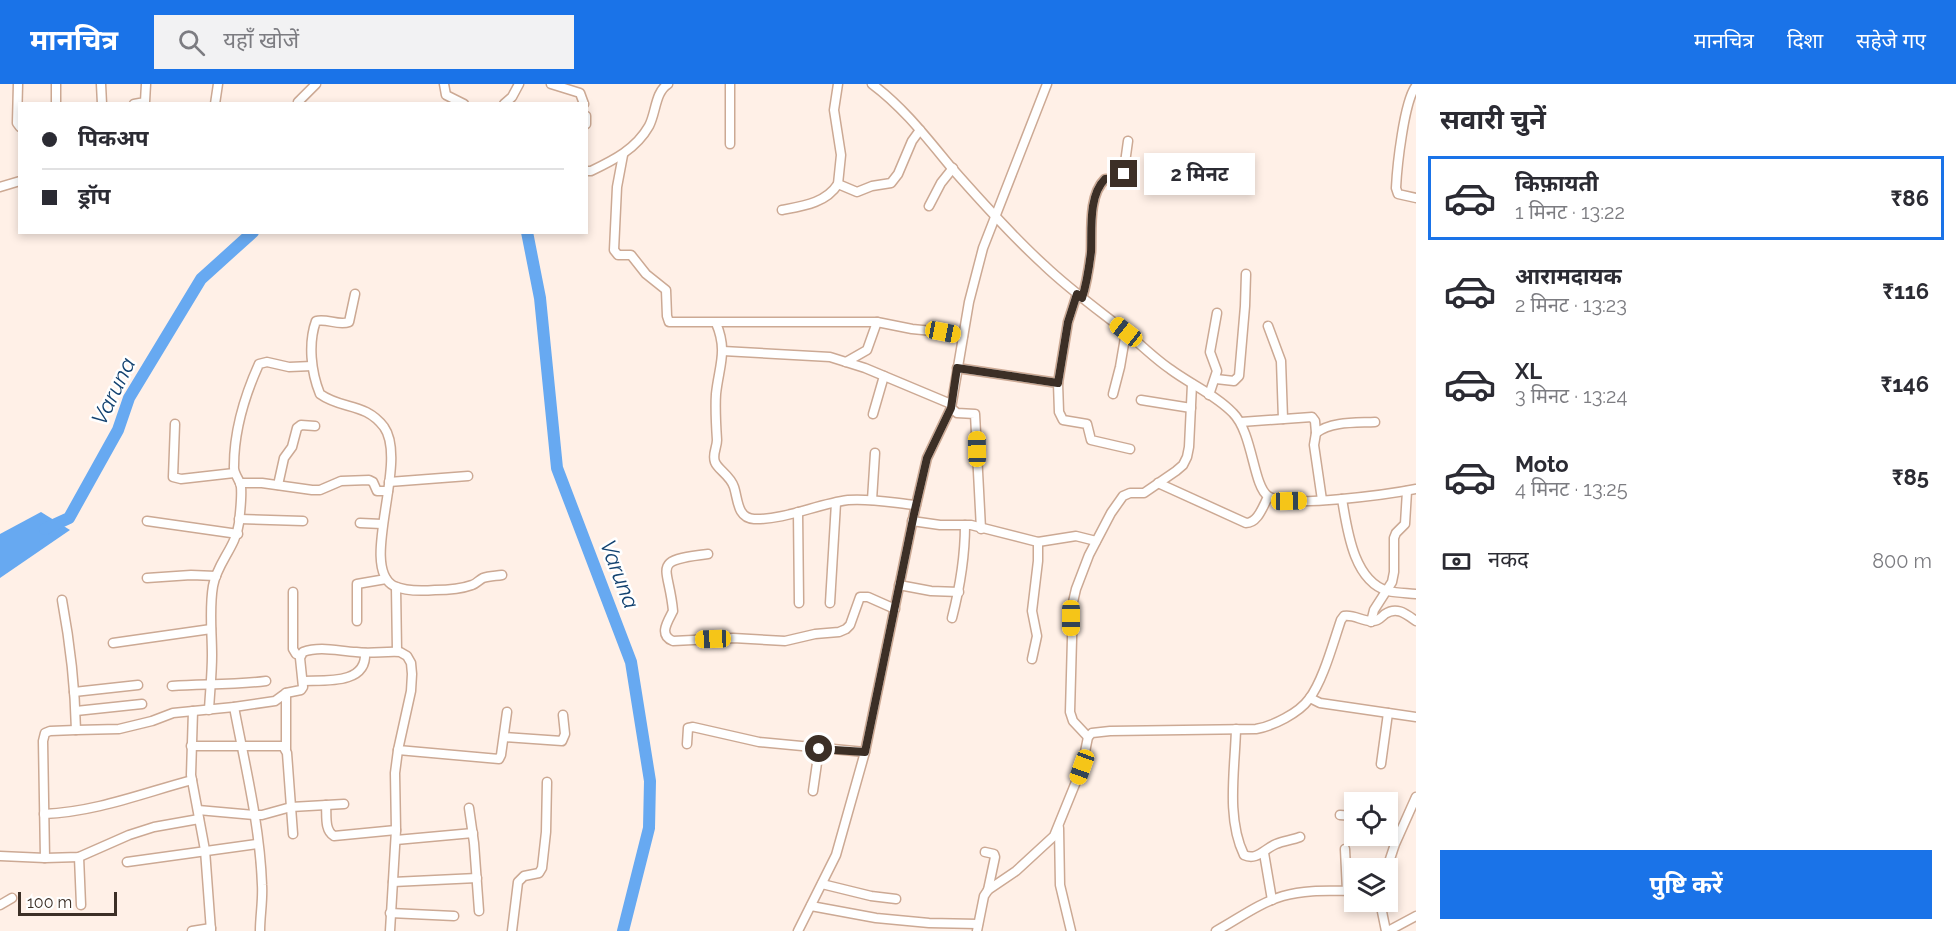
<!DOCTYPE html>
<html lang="hi">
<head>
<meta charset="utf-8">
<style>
  :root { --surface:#fff; --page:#f2f2f3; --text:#2b2b33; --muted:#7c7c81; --line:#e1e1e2; --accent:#1a73e8 }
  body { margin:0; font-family:Raleway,"Noto Sans Devanagari",sans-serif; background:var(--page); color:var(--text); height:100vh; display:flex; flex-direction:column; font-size:22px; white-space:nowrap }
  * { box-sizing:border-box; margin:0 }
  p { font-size:20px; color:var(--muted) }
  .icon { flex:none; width:33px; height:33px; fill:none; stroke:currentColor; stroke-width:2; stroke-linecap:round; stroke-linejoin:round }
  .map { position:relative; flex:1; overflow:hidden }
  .panel { display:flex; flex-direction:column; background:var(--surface); width:540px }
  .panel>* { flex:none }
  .hud { position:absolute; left:18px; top:18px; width:570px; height:132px; border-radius:0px; box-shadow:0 3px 9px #0003; display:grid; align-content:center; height:132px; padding:0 24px; background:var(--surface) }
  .controls { position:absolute; left:1344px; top:708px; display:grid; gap:12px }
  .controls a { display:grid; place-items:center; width:54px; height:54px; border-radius:0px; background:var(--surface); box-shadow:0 3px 9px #0003; font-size:30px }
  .scale { position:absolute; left:18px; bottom:15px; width:99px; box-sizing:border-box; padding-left:6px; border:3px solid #3c2f26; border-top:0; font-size:16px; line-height:21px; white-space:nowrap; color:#3c2f26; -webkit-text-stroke:4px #fff; paint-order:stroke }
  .end { position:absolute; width:27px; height:27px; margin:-14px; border:8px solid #3c2f26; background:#fff; box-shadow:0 0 0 3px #fff }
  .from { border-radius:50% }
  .bubble { position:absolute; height:42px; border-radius:0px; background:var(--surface); box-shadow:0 3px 9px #0003; font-size:20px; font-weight:700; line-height:42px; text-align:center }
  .car { position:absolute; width:18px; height:36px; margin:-18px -9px; border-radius:8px; box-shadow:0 0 4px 2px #0007; background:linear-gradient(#f5c518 24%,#345 0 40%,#f5c518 0 76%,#345 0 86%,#f5c518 0) }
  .hud b { display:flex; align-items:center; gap:21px; height:57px; font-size:22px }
  .hud b+b { border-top:2px solid var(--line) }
  .hud i { width:15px; height:15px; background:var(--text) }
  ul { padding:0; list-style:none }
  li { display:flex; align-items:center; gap:18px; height:84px; margin:0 12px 9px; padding:0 12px; border:3px solid transparent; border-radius:0px }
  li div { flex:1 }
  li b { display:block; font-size:22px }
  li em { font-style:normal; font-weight:700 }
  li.on { border-color:var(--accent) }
  li>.icon { width:54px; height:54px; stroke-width:1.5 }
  h2 { padding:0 24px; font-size:27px; line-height:72px }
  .pay { display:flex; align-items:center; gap:15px; height:66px; padding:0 24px; font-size:22px }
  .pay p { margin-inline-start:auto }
  .action { display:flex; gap:12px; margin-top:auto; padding:12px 24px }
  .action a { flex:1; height:69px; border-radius:0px; background:var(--accent); color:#fff; font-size:24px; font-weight:700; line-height:69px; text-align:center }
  header { display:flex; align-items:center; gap:36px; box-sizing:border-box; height:84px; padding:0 30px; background:var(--accent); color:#fff }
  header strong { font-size:28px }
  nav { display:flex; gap:33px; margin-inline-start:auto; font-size:21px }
  .search { width:420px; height:54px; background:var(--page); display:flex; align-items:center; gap:15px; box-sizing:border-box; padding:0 21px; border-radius:0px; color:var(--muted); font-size:22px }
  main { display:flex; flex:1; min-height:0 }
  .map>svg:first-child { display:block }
</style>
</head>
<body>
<header>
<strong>मानचित्र</strong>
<div class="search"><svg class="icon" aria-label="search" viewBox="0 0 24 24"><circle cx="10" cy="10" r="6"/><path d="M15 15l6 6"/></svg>यहाँ खोजें</div>
<nav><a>मानचित्र</a><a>दिशा</a><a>सहेजे गए</a></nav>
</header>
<main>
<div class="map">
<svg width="1416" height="847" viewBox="0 0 1416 847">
  <rect width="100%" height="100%" fill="#fff0e7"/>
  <path fill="#67a9f1" d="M41,428l29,18 -70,48v-44z"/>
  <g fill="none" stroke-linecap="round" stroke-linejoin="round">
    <g stroke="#67a9f1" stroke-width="12">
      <path d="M527,148l13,66 17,170 74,194 19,119 -1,47 -26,103"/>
      <path d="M45,445l24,-11 49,-88 11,-32 72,-119 52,-47"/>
    </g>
    <defs>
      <g id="minor">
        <path d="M18,0l-1,39 3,4"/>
        <path d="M56,0v20"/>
        <path d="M101,0l1,20"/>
        <path d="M444,0l2,11 18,9"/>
        <path d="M551,0l29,9 4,11"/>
        <path d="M872,0c31,23 54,53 78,82 29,33 61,69 94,99 25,24 53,44 81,66 15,13 29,27 45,38 20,15 46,26 63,44 20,20 20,73 35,83 18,13 123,-2 148,-7"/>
        <path d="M1416,2c-12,15 -19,81 -20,102l2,6 18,4"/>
        <path d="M298,18l18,-18"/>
        <path d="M134,20l11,-2 1,-18"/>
        <path d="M215,20l3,-20"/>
        <path d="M504,20l8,-7 7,-13"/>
        <path d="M586,32v8"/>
        <path d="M730,60v-60"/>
        <path d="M623,71l-6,32 -3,63 4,5h13l15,19 20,16 1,26 2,6h208l35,7 31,3 20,4"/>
        <path d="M586,87h5c23,-11 45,-22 58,-45 7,-13 6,-34 19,-42"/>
        <path d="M838,100l3,-29 -7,-45 4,-26"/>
        <path d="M0,103l20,-6"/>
        <path d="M929,122l12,-23 12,-15"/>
        <path d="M782,126c21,-4 44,-7 56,-26l19,8 15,-6 19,-3 7,-9 14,-33 8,-11"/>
        <path d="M355,210l-6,28c-11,4 -22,-4 -33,-1 -8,22 -5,51 4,73 22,16 45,8 64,33 25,35 -26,140 10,159 11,5 29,5 41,4 12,0 26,-1 37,-5 4,-1 7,-5 11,-7 6,-2 13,-2 19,-3"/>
        <path d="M1082,214c5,-15 7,-30 9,-46 1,-22 -3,-56 14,-73h14l4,-2 5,-36"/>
        <path d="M716,239c12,28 3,43 0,71 -1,15 0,31 1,46 0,8 -5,14 -2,22 3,8 15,13 19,25 4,12 3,31 20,32 31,1 63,-15 94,-19 22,-2 46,3 68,5"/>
        <path d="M1268,242l13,35 2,58"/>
        <path d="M723,267l107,6 35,11 86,36"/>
        <path d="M846,278l21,-12 10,-28"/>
        <path d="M957,284l101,15 1,29 4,8 24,4 4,16 39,9"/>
        <path d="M1216,295l18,2 5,-5 6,-70 1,-32"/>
        <path d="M1058,299l10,-61 9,-28"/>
        <path d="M1113,310l7,-27 6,-35"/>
        <path d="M1209,311l8,-24 -7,-19 7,-39"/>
        <path d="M1141,316l50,8"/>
        <path d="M951,324l6,5 18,1 6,115"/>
        <path d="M873,330l11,-38"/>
        <path d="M1241,338l71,-5 3,4 1,12"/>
        <path d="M175,340l-2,53 8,2 53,-6"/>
        <path d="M389,398l79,-6"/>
        <path d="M240,399h22l50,7h8l21,-9 28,-1 4,2 4,9h11"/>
        <path d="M1158,399l88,40c12,0 17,-17 22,-26"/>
        <path d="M278,401l6,-27 8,-11 5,-19 4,-3 14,1"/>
        <path d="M1342,415c5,29 11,82 46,92 9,2 19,2 28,3"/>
        <path d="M872,416l3,-47"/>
        <path d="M1322,416l-8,-55 2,-12c16,-12 40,-10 59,-11"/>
        <path d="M798,428l1,91"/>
        <path d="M239,435l64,2"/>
        <path d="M147,437l91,13"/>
        <path d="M912,437l28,4h31l67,17 38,-6 20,5"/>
        <path d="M360,439l22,1"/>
        <path d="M708,470c-59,7 -39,11 -35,57 -5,10 -15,24 0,30l60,-3 52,3 30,-7 24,-2 7,-3 4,-4 10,-28h8l27,12"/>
        <path d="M147,494l44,-3 25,1"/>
        <path d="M899,501l32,6 28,1"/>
        <path d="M396,503l1,64"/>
        <path d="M293,508v57l3,5 4,1"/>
        <path d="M62,516c8,43 13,86 14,130"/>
        <path d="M830,519l6,-100"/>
        <path d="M952,534c8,-31 13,-61 13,-93"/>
        <path d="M357,537v-37l29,-5"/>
        <path d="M1371,538l3,-12 18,-28 2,-10v-34l2,-5 9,-9 2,-33"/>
        <path d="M113,559l98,-14"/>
        <path d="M1032,575l5,-23 -5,-25 6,-50v-19"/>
        <path d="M303,597c21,-1 64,4 62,-28"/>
        <path d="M172,602c32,-2 63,-1 94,-5"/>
        <path d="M74,608l64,-7"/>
        <path d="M1310,614l10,5 96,14"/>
        <path d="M234,623c11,58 26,119 28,178 1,15 -2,31 -2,46"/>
        <path d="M209,626c1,-19 3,-37 3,-55 0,-23 -3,-46 1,-69 4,-23 23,-39 26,-63 1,-11 3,-25 2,-36 -1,-8 -8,-13 -7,-21 0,-34 11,-71 25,-102l8,-2 22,5 23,-1"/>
        <path d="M76,627l66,-7"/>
        <path d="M193,627l-2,64 14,75 6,81"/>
        <path d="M1236,645c-1,40 -10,89 8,126 13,6 20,-6 32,-11 7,-3 16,-4 24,-7"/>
        <path d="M504,653l58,4 3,-7 -2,-19"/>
        <path d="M1088,653l-15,-16 -3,-9 3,-110 3,-13 13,-34 22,-42 12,-17 7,-3h14l32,-22 7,-6 4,-8 2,-10 3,-63"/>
        <path d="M687,660l1,-16 5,-1 66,15 106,10"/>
        <path d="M191,662h92l4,7 6,81"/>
        <path d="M286,665v-56"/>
        <path d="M398,666l101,9 2,-4 6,-43"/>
        <path d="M1381,680l7,-51"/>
        <path d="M813,707l6,-42"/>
        <path d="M326,721c1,10 -2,25 8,31l62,-6"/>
        <path d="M469,724l5,35 5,68"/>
        <path d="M198,726l56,5h8l29,-8 53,-3"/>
        <path d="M44,730c52,-2 99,-21 148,-34"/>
        <path d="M1340,731l14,1"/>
        <path d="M1059,744l1,57 11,46"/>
        <path d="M1388,744l10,8"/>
        <path d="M396,756l77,-7"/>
        <path d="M1345,765l2,42"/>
        <path d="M985,768l9,2 1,3 -7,33"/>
        <path d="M1264,769l8,47"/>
        <path d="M0,772l45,2 -2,-117 2,-8 5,-2 26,-1 43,-1 33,-8 21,-8 61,-6 41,-6 11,-8 15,-3 2,-3 -3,-29 3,-6c17,-6 35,-1 53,0 15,2 30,-1 44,0l7,4 4,7 1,11 -1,17 -13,59 -3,23 1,57 -6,101"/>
        <path d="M79,773l2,48"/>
        <path d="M45,774l34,-1 50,-22 25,-8 45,-8"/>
        <path d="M127,778l130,-18"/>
        <path d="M1387,784l8,-24 21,-47"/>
        <path d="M393,798l84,-4"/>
        <path d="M822,800l49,12 25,3"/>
        <path d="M1380,818l6,29"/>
        <path d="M0,821l12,-7"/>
        <path d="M811,822l65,12 53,5 49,1"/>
        <path d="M390,829l64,3"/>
        <path d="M192,847l19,-3"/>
        <path d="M512,847l6,-49 6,-6 15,-3 3,-5 4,-36 1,-50"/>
        <path d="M798,847l38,-76 29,-103 49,-238 13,-56 24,-50 18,-106 14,-54 64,-164"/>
        <path d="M977,847l7,-35 4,-6 28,-19 38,-35 28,-69 6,-30 4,-4 18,-2 146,-2c17,-3 43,-16 53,-30 14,-18 24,-56 32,-79l3,-4c10,-2 19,6 29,5 6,0 8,-4 12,-7 12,-8 21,0 31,7"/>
        <path d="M1216,847c22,-12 43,-28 67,-35 24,-7 48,-5 71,-5"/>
        <path d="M1388,847l28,-15"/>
      </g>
    </defs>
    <use href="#minor" stroke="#cca994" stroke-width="11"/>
    <use href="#minor" stroke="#fff" stroke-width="8"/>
  </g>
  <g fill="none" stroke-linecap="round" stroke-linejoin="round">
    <path stroke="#3c2f26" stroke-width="8" d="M819,665l46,3 49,-238 13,-56 24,-50 6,-40 101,15 10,-61 9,-28 5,4c5,-15 7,-30 9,-46 1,-22 -3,-56 14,-73l17,-1 2,-4"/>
  </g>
  <g text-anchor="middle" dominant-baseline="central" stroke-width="5" stroke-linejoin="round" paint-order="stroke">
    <g font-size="22" font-style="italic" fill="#134270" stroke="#fff">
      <text transform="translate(113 307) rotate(-64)">Varuna</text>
      <text transform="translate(620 490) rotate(69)">Varuna</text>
    </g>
  </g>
</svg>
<div class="controls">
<a><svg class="icon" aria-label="locate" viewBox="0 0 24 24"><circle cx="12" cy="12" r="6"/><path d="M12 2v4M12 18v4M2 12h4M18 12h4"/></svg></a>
<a><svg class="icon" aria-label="layers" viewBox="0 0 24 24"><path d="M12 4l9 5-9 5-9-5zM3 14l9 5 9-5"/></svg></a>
</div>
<div class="scale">100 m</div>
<i class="end from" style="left:819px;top:665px"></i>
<i class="end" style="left:1124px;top:90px"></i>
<div class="bubble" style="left:1144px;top:69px;width:111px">2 मिनट</div>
<i class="car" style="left:943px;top:248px;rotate:101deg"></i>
<i class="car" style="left:1126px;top:248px;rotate:308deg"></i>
<i class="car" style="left:977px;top:365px;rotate:359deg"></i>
<i class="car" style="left:1289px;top:417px;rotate:89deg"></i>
<i class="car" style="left:1071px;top:534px;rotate:180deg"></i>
<i class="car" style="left:713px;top:555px;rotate:268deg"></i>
<i class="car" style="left:1082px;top:683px;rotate:200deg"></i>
<div class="hud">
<b><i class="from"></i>पिकअप</b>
<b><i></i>ड्रॉप</b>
</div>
</div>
<section class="panel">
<h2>सवारी चुनें</h2>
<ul>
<li class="on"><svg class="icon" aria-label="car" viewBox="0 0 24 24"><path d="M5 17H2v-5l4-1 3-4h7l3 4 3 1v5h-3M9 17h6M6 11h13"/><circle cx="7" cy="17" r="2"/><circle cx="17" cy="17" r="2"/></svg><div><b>किफ़ायती</b><p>1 मिनट · 13:22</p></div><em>₹86</em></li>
<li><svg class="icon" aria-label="car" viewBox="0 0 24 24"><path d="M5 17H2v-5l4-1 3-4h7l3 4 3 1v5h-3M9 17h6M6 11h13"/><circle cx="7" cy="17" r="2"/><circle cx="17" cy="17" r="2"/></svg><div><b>आरामदायक</b><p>2 मिनट · 13:23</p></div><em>₹116</em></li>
<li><svg class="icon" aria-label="car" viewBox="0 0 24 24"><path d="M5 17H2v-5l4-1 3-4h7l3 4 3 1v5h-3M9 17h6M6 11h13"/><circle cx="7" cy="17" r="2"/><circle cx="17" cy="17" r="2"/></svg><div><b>XL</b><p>3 मिनट · 13:24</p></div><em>₹146</em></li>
<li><svg class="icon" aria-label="car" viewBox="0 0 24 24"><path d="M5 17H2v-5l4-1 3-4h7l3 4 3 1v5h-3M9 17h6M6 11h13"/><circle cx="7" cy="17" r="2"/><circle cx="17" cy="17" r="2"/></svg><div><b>Moto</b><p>4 मिनट · 13:25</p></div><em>₹85</em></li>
</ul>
<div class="pay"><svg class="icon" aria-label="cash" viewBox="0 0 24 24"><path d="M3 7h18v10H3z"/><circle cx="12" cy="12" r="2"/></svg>नकद<p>800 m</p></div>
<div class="action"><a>पुष्टि करें</a></div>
</section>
</main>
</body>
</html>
